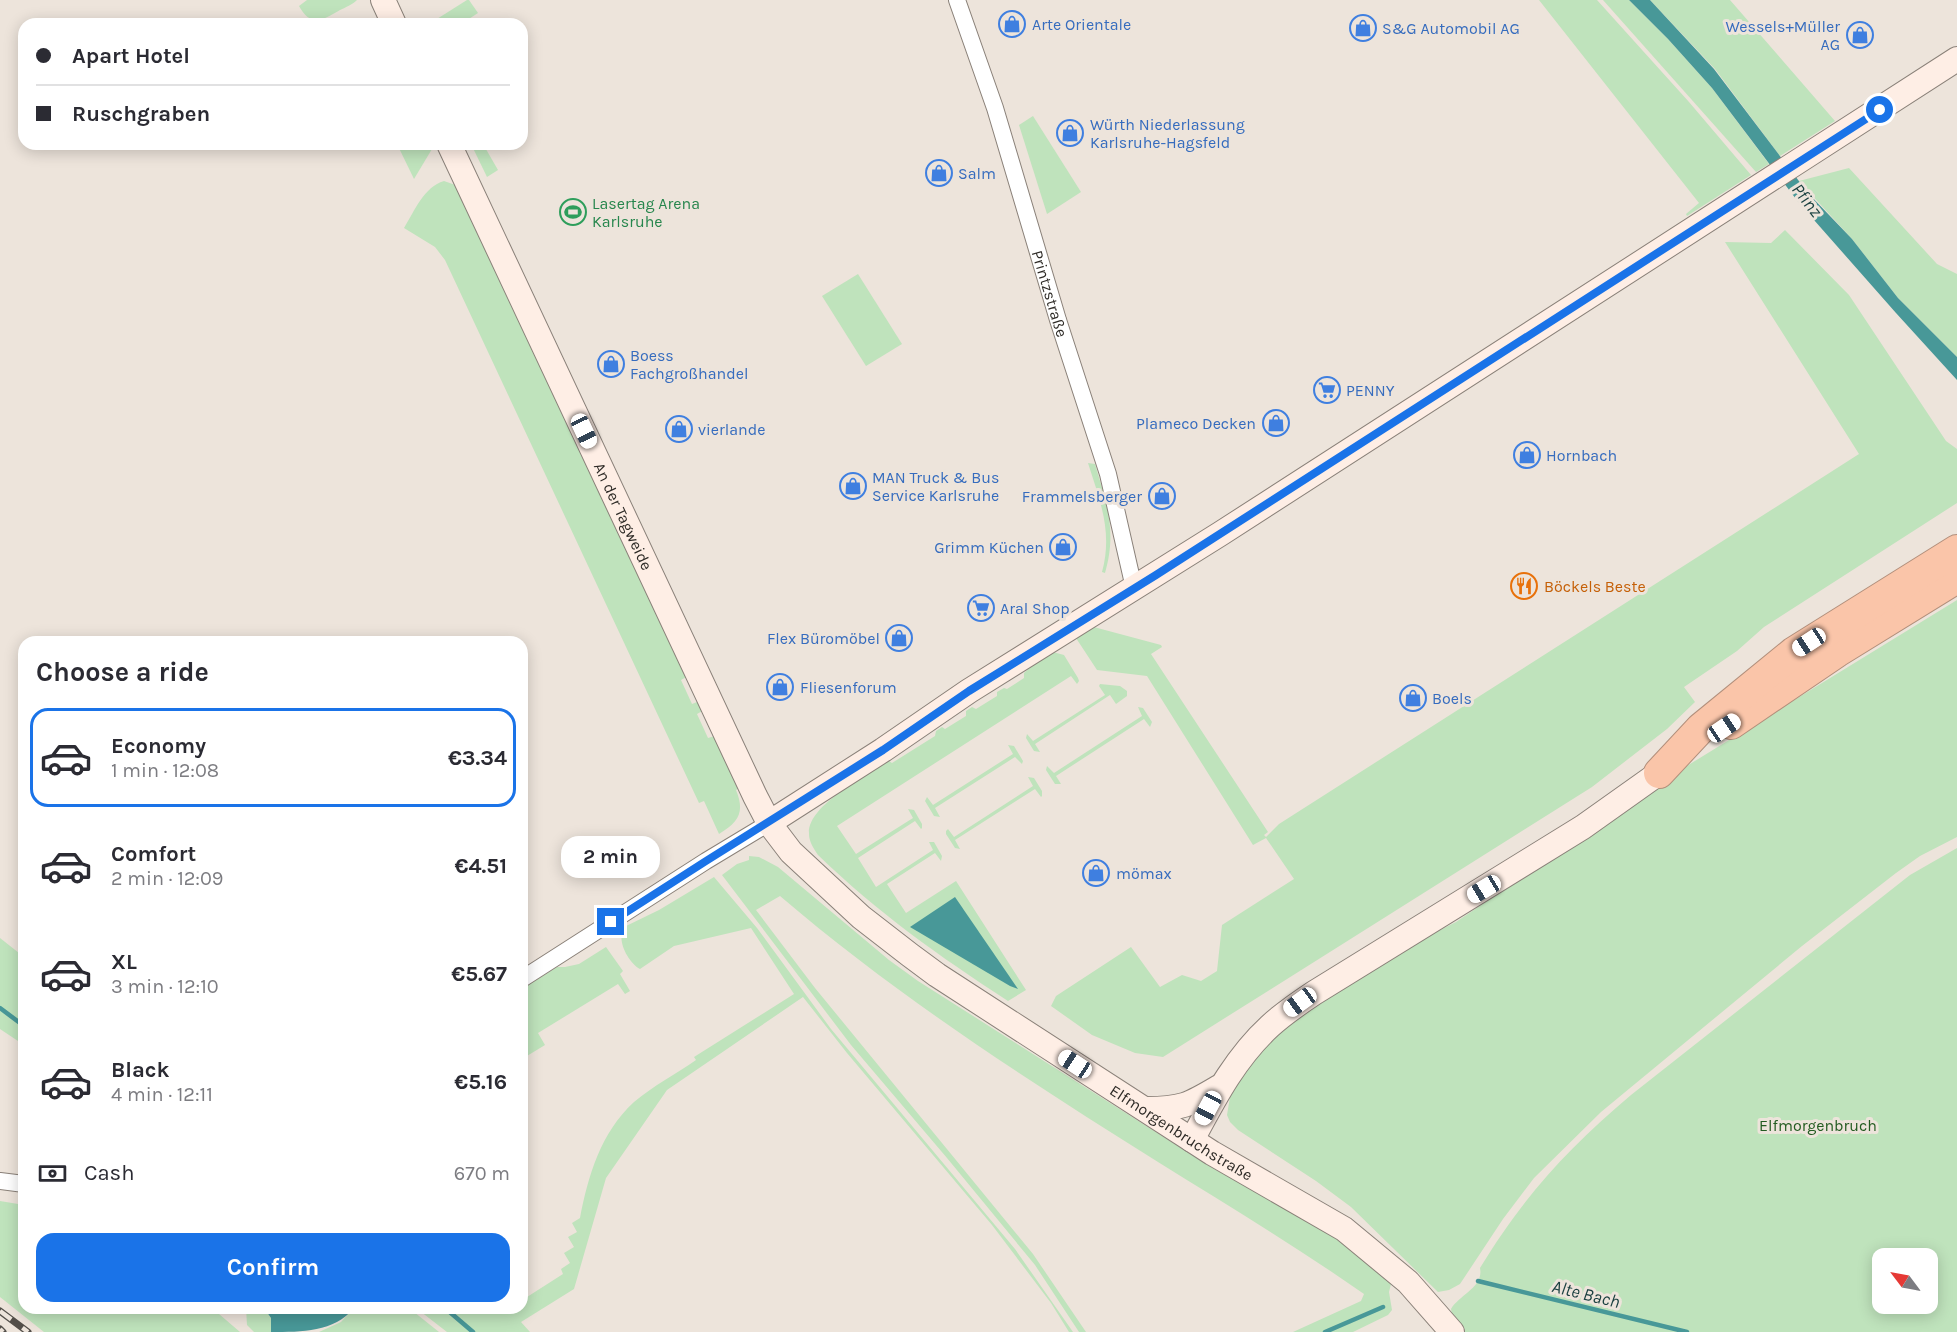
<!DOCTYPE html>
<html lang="en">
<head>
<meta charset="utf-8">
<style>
  :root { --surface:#fff; --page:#f7f7f7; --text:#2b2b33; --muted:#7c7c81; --line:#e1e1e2; --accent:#1a73e8 }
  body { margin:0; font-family:Karla,sans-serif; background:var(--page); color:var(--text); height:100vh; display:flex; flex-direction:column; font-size:22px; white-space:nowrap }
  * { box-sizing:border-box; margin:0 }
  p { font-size:20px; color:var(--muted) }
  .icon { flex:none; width:33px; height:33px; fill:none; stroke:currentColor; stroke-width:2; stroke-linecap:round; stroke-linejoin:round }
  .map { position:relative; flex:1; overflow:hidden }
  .side { position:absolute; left:18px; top:636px; width:510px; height:678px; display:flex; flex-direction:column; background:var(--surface); border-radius:18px; box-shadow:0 3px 15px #0003 }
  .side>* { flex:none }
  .banner { position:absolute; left:18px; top:18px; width:510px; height:132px; border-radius:18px; box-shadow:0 3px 15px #0003; display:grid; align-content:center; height:132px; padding:0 18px; background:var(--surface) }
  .needle { width:39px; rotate:302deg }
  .controls { position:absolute; left:1872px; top:1248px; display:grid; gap:12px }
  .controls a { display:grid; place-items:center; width:66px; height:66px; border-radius:12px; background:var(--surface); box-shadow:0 3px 15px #0003; font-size:30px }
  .end { position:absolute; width:27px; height:27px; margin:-14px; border:8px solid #1a73e8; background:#fff; box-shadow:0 0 0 3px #fff }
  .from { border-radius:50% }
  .bubble { position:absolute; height:42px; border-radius:18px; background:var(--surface); box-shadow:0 3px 15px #0003; font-size:20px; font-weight:700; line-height:42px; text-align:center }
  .car { position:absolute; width:18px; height:36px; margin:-18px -9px; border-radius:8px; box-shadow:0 0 4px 2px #0007; background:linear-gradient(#fff 24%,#345 0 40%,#fff 0 76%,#345 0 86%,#fff 0) }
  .banner b { display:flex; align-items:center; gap:21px; height:57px; font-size:22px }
  .banner b+b { border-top:2px solid var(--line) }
  .banner i { width:15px; height:15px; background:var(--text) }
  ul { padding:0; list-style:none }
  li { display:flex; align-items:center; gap:18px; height:99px; margin:0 12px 9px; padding:0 6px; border:3px solid transparent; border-radius:18px }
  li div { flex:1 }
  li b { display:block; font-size:22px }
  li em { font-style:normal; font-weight:700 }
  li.on { border-color:var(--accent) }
  li>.icon { width:54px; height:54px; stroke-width:1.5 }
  h2 { padding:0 18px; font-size:27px; line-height:72px }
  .pay { display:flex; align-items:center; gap:15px; height:66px; padding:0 18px; font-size:22px }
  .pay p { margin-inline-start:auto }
  .cta { display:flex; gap:12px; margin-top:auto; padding:12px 18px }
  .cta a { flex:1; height:69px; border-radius:18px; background:var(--accent); color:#fff; font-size:24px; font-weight:700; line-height:69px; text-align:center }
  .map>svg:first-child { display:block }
</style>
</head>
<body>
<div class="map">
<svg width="1957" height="1332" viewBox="0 0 1957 1332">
  <rect width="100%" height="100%" fill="#ede4db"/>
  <g fill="#bfe3bc" fill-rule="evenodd">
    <path d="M307,0h50c-5,5 -11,7 -17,10 -17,10 -29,18 -41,-4z"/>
    <path d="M467,0h2l9,13 -17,11h-32z"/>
    <path d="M1539,0h58l92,102 62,73 -64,41 -1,-2 13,-11z"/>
    <path d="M1603,0h26l39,39 44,49 57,76 -13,8z"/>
    <path d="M1650,0h80l105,121 -55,35 -65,-87z"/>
    <path d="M1033,116l48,76 -34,22 -28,-89z"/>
    <path d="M397,144h38l-21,35z"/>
    <path d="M471,144h12l15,26 -11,7z"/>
    <path d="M1849,168l88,96 20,10v83l-59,-59 -46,-59 -53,-58z"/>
    <path d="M444,181l17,6 229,488 -9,5 11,24 10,-4 4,9 -9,5 11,24 7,-2 24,52 -3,2c9,22 3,32 -17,44l-15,-33 -5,2 -254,-543 -10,-13 -31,-19c11,-18 20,-41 40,-47z"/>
    <path d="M1785,230l64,65 97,146 11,8v54l-193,124 -27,24 -53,36 11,15 -28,27 -75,58 -429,270 -28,-4 -43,-18 -41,-29 5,-10 75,-49 29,40 22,-12 19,6 16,-10 5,-46 72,-46 -28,-41 -13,7 -106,-169 -50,-6 -23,-35 16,-9 71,19 1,2 -11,7 117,178 -4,3 2,2 13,-13 580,-370 -134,-212 46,1z"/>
    <path d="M858,274l44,70 -36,22 -44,-70z"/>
    <path d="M1088,463l7,1c12,41 22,67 10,109l-3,-1c11,-40 -2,-71 -14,-109z"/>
    <path d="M1957,600v237l-37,19 -24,17 -94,73 -201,166 -67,66 -31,41 -43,65 -11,6 -11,2 -87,-85 -35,-26 -78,-51 -8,-8 -3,-7 5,-30 44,-49 44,-35 27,-14 57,-39 52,-26 221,-150z"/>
    <path d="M1049,651l15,4 14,23 1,3 -2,3 -6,-8 -234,150 19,28 57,-36 -5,-9 6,1 8,14v4l-1,1 -6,-8 -57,37 18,29 57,-37 -4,-8h5l8,14 -1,5 -6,-8 -48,31 19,29 50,-32 70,109 -18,11c-69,-45 -130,-88 -190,-146 -4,-6 -9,-13 -9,-21 -2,-29 58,-58 80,-73l3,2 43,-27 1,-5 6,-4 3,2 21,-13v-5l6,-4 4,2 21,-13v-4l7,-4 3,1 17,-11v-5z"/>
    <path d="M1100,684l20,2 7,5v5l-11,8 -6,-9 -75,49 5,8 -6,-1 -8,-13 1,-4 6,7 72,-46 -6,-9z"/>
    <path d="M1138,707l5,1 9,14 -2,5 -6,-8 -88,57 5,8h-6l-9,-14 1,-4 7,7 88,-57z"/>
    <path d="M1008,745l6,1 9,15 -1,3 -7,-7 -80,51 5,9 -6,-1 -9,-15 2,-4 6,8 80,-51z"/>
    <path d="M1028,777l6,1 8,13v5l-1,1 -6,-8 -80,51 5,9 -5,-1 -9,-14v-3l2,-2 6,8 79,-51z"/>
    <path d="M1957,848v484h-494l-10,-13 -2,-10c8,-14 33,-22 29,-41 44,-72 87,-119 151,-173l279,-220zM1882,1258h46v46h-46z"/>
    <path d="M749,856l10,1 19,10 111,93 29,21 296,188 110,58 68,53 -3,12 3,18 -4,5 -35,17h-60l68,-31 3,-7c-67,-47 -137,-89 -206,-132 -131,-82 -261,-166 -378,-266l-24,14 59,78 218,266 53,78h-7l-44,-67 -88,-107 -96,-113 -129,-170 15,-11 12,-4z"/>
    <path d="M714,877l43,51 74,101 184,220 58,83h-4l-18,-29 -59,-78 -145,-172 -44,-56 -136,93 -61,88 -32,111 -53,33 9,10h-83l-31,-24h106v-16l5,5 36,-23 -2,-5 9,-6 -6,-10 10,-6 -6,-10 9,-5 -5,-9 8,-5c8,-42 21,-86 54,-116 19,-16 42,-28 62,-42l-2,-3 100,-63 -43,-66 -77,18 -34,23c-12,-7 -24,-29 -16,-42l35,-17z"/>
    <path d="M0,938l24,19v88l-24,-16z"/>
    <path d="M606,947l17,24 -3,3 10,17 -5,3 -7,-10 -80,49 7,12 -23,14v-70l35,-22h8l14,-3z"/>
    <path d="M0,1201l24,4v103h188l28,24h-196l-44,-35z"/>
    <path d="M246,1308h18l7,10v14h-17l-7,-7z"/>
    <path d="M354,1308h55l30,24h-120l22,-10z"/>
  </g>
  <g fill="#489898">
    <path d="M1629,0h21l64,69 94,124 44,46 46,59 59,59v23l-61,-67 -97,-110 -87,-115 -44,-49z"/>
    <path d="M955,897l63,92 -8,-3 -100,-59z"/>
    <path d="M264,1308h90c-20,24 -52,24 -83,24v-14z"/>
  </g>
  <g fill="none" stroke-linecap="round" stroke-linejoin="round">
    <g stroke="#489898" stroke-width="4.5">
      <path d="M0,1008l24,18"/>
      <path d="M1478,1281l209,51"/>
      <path d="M445,1308l28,24"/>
      <path d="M1325,1332l58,-25"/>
    </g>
    <defs>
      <g id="street">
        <path id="s1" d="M957,0l38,108 63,212 50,154 26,114"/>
        <path d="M522,979l184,-118 63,-38"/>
        <path d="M0,1181l24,3"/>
      </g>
      <g id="secondary">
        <path d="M383,0l11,24"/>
        <path id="s2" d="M449,144l306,652 14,27 22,29 70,65 49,38 27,20 275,178 132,76 64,53 44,50"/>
        <path d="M769,823l114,-73 86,-59 251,-157 737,-475"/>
        <path d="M1146,1109c36,0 43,-4 73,-22"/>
        <path d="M1192,1140c22,-41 43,-82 78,-114 13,-12 29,-23 44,-33l269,-166 76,-54"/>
      </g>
      <g id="highway">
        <path d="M1731,724l106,-72 120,-74"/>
        <path d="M1659,773l42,-45 93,-76 163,-102"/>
      </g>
    </defs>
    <use href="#street" stroke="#8a8179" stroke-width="18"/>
    <use href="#secondary" stroke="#8a8179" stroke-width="26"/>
    <use href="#highway" stroke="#b28f7b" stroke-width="32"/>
    <use href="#street" stroke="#fff" stroke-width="16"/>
    <use href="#secondary" stroke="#feeee5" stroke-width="24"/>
    <use href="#highway" stroke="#fac5a9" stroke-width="30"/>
    <defs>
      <g id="rail">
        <path d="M0,1311l28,21"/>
        <path d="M0,1329l3,3"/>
      </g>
    </defs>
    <use href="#rail" stroke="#534f4a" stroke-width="7"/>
    <use href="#rail" stroke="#ede4db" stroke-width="4.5" stroke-dasharray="14" stroke-linecap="butt"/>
  </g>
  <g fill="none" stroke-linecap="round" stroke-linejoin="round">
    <path stroke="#1a73e8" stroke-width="8" d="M611,922l95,-61 177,-111 86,-59 187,-116 724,-465"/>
  </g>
  <defs>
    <symbol id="shop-ring" viewBox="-11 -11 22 22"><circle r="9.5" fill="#ede4db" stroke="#3f7fe0" stroke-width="1.5"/><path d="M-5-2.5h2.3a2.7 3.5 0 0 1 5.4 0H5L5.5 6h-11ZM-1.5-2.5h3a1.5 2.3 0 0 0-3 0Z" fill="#3f7fe0"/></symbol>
    <symbol id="stadium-ring" viewBox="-11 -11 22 22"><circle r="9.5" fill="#ede4db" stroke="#2e9e5b" stroke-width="1.5"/><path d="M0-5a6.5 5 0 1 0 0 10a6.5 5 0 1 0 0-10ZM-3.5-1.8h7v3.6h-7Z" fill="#2e9e5b"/></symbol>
    <symbol id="supermarket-ring" viewBox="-11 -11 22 22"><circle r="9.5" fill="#ede4db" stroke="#3f7fe0" stroke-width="1.5"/><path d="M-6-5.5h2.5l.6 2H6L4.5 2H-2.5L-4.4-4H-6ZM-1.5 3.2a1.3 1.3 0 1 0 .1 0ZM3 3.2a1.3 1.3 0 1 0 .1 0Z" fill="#3f7fe0"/></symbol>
    <symbol id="restaurant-ring" viewBox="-11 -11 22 22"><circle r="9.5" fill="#ede4db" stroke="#e8710a" stroke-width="1.5"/><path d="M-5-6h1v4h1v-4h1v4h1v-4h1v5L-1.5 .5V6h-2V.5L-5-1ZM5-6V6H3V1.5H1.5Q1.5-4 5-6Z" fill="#e8710a"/></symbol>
  </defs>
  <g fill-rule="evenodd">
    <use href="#shop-ring" x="997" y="9" width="30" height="30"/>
    <use href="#shop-ring" x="1348" y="13" width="30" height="30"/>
    <use href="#shop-ring" x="1845" y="20" width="30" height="30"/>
    <use href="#shop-ring" x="1055" y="118" width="30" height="30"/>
    <use href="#shop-ring" x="924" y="158" width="30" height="30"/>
    <use href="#stadium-ring" x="558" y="197" width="30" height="30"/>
    <use href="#shop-ring" x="596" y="349" width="30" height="30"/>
    <use href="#supermarket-ring" x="1312" y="375" width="30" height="30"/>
    <use href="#shop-ring" x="1261" y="408" width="30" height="30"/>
    <use href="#shop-ring" x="664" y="414" width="30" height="30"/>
    <use href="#shop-ring" x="1512" y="440" width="30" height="30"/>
    <use href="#shop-ring" x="838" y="471" width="30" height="30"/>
    <use href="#shop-ring" x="1147" y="481" width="30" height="30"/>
    <use href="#shop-ring" x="1048" y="532" width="30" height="30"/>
    <use href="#restaurant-ring" x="1509" y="571" width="30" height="30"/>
    <use href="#supermarket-ring" x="966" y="593" width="30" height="30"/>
    <use href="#shop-ring" x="884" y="623" width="30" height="30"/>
    <use href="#shop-ring" x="765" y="672" width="30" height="30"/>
    <use href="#shop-ring" x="1398" y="683" width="30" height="30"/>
    <use href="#shop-ring" x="1081" y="858" width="30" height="30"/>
  </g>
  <g text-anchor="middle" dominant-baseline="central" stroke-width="6" stroke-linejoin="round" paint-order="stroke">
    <g font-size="16" fill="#366cbe" stroke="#ede4db" text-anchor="start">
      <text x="1032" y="24">Arte Orientale</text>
      <text x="1840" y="26" text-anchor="end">Wessels+Müller<tspan x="1840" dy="18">AG</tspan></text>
      <text x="1382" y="28">S&amp;G Automobil AG</text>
      <text x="1090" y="124">Würth Niederlassung<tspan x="1090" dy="18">Karlsruhe-Hagsfeld</tspan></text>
      <text x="958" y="173">Salm</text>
      <text x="630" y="355">Boess<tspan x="630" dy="18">Fachgroßhandel</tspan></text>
      <text x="1346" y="390">PENNY</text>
      <text x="1256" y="423" text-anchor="end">Plameco Decken</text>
      <text x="698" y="429">vierlande</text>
      <text x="1546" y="455">Hornbach</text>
      <text x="872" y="477">MAN Truck &amp; Bus<tspan x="872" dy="18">Service Karlsruhe</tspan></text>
      <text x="1142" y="496" text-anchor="end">Frammelsberger</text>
      <text x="1044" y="547" text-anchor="end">Grimm Küchen</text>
      <text x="1000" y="608">Aral Shop</text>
      <text x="880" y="638" text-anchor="end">Flex Büromöbel</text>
      <text x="800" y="687">Fliesenforum</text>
      <text x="1432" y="698">Boels</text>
      <text x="1116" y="873">mömax</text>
    </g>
    <g font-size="16" fill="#27864d" stroke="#ede4db" text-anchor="start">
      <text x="592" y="203">Lasertag Arena<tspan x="592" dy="18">Karlsruhe</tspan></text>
    </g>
    <g font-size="16" fill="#2d2a26" stroke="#ede4db">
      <text stroke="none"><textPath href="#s1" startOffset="308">Printzstraße</textPath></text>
      <text stroke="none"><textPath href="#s2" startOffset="411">An der Tagweide</textPath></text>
      <text stroke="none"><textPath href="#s2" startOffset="1269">Elfmorgenbruchstraße</textPath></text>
    </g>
    <g font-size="16" fill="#c56008" stroke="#ede4db" text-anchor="start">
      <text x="1544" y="586">Böckels Beste</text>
    </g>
    <g font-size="16" fill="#235c21" stroke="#ede4db">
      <text x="1818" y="1125">Elfmorgenbruch</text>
    </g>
    <g font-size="18" font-style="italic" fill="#193f3f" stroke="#ede4db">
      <text transform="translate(1807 200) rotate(52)">Pfinz</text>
      <text transform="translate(1586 1294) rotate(14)">Alte Bach</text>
    </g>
  </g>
</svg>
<div class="controls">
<a><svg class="needle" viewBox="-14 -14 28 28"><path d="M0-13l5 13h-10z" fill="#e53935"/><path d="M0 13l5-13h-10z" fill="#7c7c81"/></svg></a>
</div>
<i class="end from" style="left:1880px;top:110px"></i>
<i class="end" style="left:611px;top:922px"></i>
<div class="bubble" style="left:561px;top:836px;width:99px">2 min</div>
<i class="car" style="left:584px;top:431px;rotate:155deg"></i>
<i class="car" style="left:1809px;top:642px;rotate:237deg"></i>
<i class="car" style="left:1724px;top:728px;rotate:56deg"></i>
<i class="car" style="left:1484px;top:889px;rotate:239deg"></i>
<i class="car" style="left:1300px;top:1002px;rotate:234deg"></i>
<i class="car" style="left:1075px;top:1064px;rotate:303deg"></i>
<i class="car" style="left:1208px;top:1108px;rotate:208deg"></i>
<div class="banner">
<b><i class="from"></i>Apart Hotel</b>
<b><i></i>Ruschgraben</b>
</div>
<section class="side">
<h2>Choose a ride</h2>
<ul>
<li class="on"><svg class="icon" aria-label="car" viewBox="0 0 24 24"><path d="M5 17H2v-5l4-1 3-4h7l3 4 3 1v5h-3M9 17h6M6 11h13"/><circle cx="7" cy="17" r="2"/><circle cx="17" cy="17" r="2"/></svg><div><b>Economy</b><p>1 min · 12:08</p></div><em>€3.34</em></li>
<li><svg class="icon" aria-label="car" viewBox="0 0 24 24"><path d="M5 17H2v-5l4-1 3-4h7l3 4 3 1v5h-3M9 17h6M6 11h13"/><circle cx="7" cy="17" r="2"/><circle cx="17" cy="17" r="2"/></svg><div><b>Comfort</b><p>2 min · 12:09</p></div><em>€4.51</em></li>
<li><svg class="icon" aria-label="car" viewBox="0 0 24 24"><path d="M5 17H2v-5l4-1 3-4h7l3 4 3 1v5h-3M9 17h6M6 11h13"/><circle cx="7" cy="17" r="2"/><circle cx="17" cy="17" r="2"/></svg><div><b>XL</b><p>3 min · 12:10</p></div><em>€5.67</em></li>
<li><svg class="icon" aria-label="car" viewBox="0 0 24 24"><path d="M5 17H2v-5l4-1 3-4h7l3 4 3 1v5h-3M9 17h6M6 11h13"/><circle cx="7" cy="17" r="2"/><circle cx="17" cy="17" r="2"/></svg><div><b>Black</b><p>4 min · 12:11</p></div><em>€5.16</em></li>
</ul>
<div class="pay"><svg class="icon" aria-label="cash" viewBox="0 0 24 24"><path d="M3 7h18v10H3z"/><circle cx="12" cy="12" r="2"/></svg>Cash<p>670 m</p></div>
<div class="cta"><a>Confirm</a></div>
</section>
</div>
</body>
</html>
